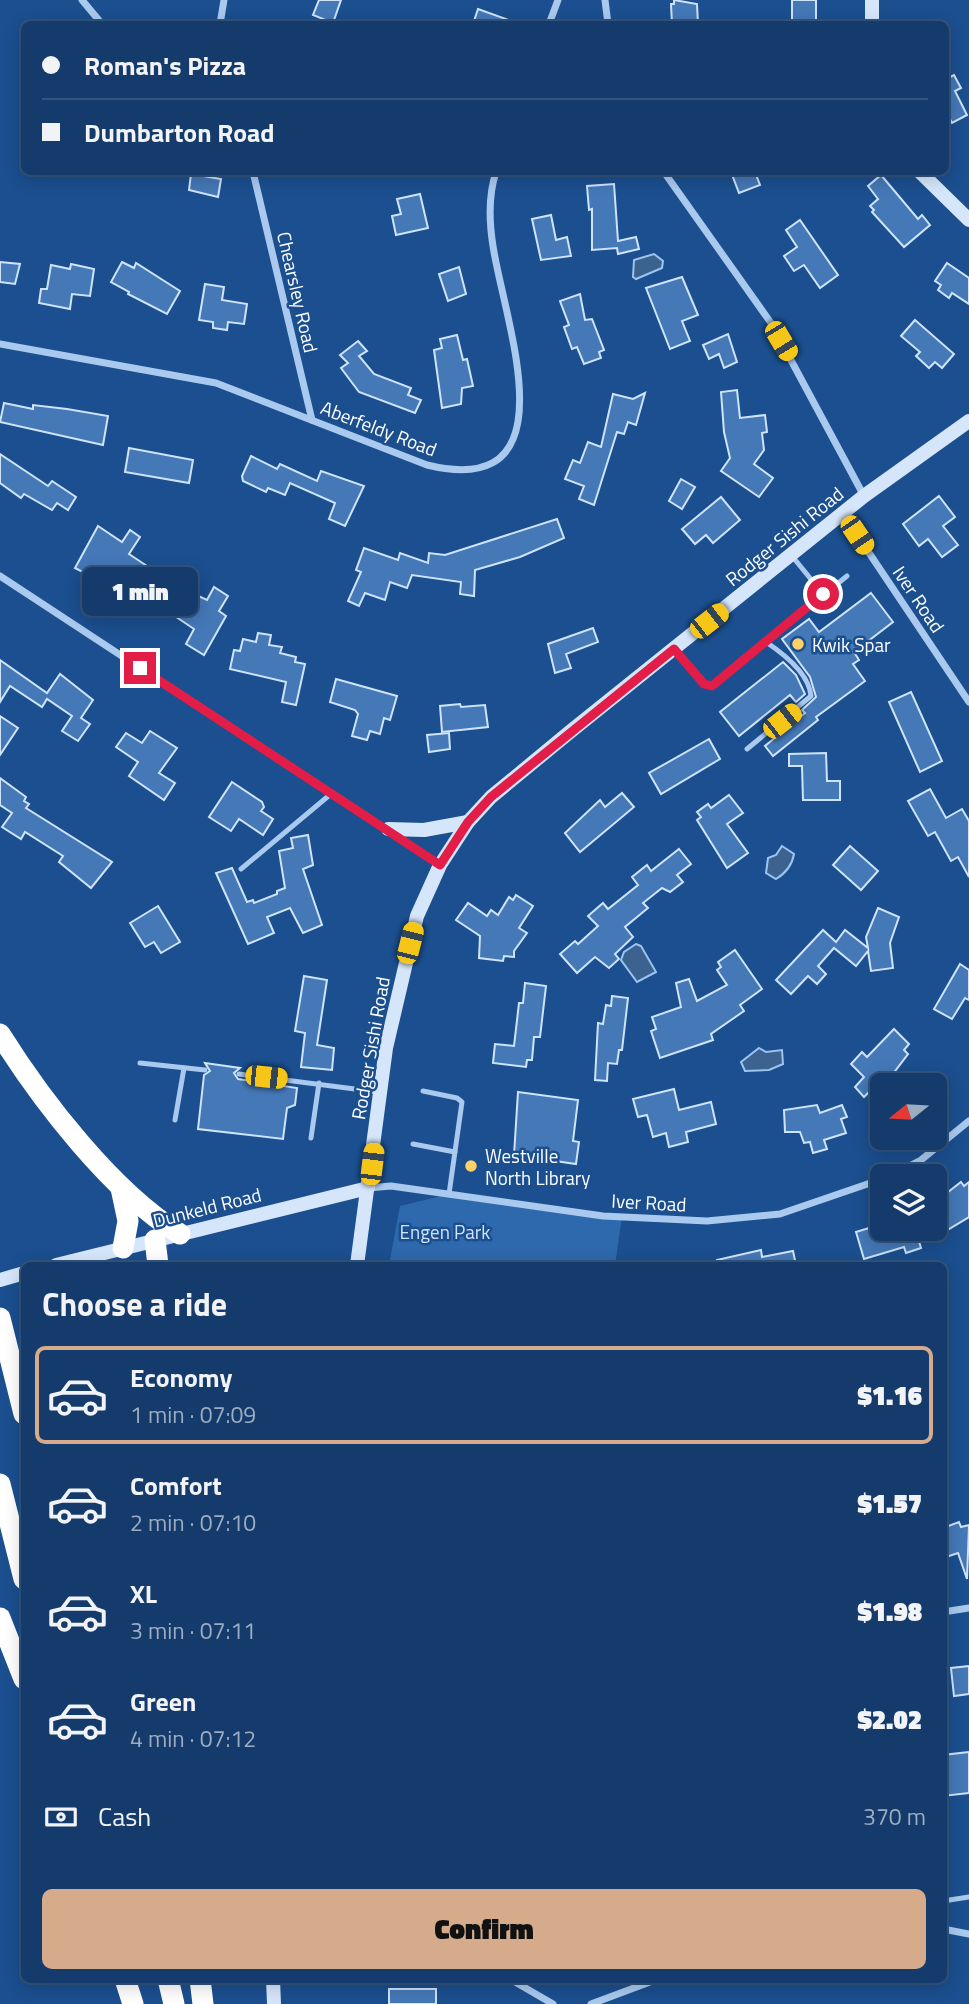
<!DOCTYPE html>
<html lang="en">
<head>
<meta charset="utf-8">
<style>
  :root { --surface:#143b6b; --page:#1d4271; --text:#f1f3f6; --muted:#9dadc1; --line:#33557e; --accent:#d6ab8b }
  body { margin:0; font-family:"Titillium Web",sans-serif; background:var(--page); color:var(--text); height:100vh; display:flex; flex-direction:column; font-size:26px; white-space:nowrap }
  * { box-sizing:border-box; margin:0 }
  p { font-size:23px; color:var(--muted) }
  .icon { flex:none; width:38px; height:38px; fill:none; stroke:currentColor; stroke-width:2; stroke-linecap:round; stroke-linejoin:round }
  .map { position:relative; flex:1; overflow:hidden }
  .sheet { position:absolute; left:21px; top:1262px; width:926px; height:721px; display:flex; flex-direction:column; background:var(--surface); border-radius:10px; box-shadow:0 4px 18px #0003,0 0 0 2px var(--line) }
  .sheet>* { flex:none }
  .top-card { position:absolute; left:21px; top:21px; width:928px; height:154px; border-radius:10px; box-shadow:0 4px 18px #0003,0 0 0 2px var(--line); display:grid; align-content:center; height:154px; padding:0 21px; background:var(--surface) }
  .needle { width:46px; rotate:252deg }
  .controls { position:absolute; left:870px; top:1073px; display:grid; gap:14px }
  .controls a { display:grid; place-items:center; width:77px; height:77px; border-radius:10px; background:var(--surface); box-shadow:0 4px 18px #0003,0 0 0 2px var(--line); font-size:35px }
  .end { position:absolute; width:32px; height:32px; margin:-16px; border:9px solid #e11d48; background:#fff; box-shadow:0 0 0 4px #fff }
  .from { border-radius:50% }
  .bubble { position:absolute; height:49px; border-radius:10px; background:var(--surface); box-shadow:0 4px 18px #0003,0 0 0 2px var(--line); font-size:23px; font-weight:800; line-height:49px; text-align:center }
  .car { position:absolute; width:21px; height:42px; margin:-21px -10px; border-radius:9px; box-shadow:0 0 5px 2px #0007; background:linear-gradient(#f5c518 24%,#345 0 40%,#f5c518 0 76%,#345 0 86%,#f5c518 0) }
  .top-card b { display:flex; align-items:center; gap:24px; height:66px; font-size:26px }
  .top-card b+b { border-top:2px solid var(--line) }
  .top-card i { width:18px; height:18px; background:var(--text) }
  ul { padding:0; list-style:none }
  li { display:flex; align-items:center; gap:21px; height:98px; margin:0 14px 10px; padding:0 7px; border:4px solid transparent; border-radius:10px }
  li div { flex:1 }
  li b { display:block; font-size:26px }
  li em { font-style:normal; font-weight:800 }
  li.active { border-color:var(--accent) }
  li>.icon { width:63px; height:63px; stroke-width:1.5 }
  h2 { padding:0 21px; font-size:32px; line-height:84px }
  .pay { display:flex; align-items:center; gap:18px; height:77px; padding:0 21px; font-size:26px }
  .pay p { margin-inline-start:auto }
  .action { display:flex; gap:14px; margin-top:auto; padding:14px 21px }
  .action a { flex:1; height:80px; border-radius:10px; background:var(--accent); color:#111; font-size:28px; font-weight:800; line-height:80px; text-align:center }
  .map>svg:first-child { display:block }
</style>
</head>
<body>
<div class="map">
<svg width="969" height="2004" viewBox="0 0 969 2004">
  <rect width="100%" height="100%" fill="#1b4f8f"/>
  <path fill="#2e69ad" d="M449,1194l173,23 -7,48h-226l11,-59z"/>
  <g fill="#3c6290" stroke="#9cc4f0" stroke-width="2">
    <path d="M654,254l9,7 -1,7 -26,11 -3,-2 1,-17z"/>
    <path d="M782,846l12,8c-2,12 -8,19 -18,25l-10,-6 2,-15 8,-3z"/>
    <path d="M636,944l5,2 15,26 -19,10 -16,-22 3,-8z"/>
    <path d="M759,1048l7,4 16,-2 1,14 -14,6 -24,1 -4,-9z"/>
  </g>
  <g fill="#4478b7" stroke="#cfe3fa" stroke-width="2">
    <path d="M319,0h22l-8,23 -20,-8z"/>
    <path d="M674,0l23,4 1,20h-26l-1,-20h3z"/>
    <rect x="792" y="0" width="24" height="24"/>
    <path d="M478,9l39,14v1h-44z"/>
    <path d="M945,73l3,5 6,-3 7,13 -6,3 12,24 -15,8 -7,-13z"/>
    <path d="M731,172h24l5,13 -21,8z"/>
    <path d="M191,174l30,5 -3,18 -29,-7z"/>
    <path d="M881,175l37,44 4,-4 8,10 -26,22 -32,-35 2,-2 -4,-4 8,-7 -10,-13z"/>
    <path d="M614,184l4,57 18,-4 3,12 -21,5 -1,-6 -25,2v-41l-3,1 -2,-24z"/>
    <path d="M420,194l8,34 -32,7 -4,-19 9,-2 -4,-15z"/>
    <path d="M551,215l5,25 11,-3 4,19 -30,4 -9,-41z"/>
    <path d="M800,220l38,55 -18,13 -16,-23 -10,6 -10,-15 13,-9 -11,-17z"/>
    <path d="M0,262l20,2 -5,20 -15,-2z"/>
    <path d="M122,262l12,6 2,-5 44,28 -13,23 -39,-20 1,-2 -18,-10z"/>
    <path d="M947,263l22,15v26l-17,-11 -3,5 -11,-8 3,-5 -6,-4z"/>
    <path d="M71,264l23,5 -4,27 -18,-2 -2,15 -31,-6 2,-14h6l4,-24 19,4z"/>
    <path d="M459,267l7,27 -18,7 -9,-27z"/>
    <path d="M682,277l16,38 -16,6 8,20 -20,8 -24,-61z"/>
    <path d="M205,284l19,3 -2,13 25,4 -3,20 -16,-2 -1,8 -14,-2v-6l-14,-2z"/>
    <path d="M580,294l5,26 7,-1 12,31 -5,2 2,6 -17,6 -7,-17 -5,2 -8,-22 5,-2 -9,-24z"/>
    <path d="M915,320l39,34 -12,14 -7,-6 -6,6 -13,-12 4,-4 -19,-16z"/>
    <path d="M728,334l9,28 -13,6 -5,-14 -10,5 -6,-14z"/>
    <path d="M457,335l6,25 4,-1 6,27 -11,2 -1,16 -19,4 -8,-58 8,-2 -2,-9z"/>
    <path d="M358,341l9,10 -8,5 15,18 37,14 -3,7 13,5 -6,13 -56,-21 -18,-24 7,-5 -8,-8z"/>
    <path d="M737,390l3,28 25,-3 2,17 -5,1 2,17 -10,14 19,14 -14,19 -38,-26 9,-13 -6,-26 -3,-40z"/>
    <path d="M645,393l-9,32 -8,-3 -4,12 -7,-2 -23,73 -15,-6 5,-13 -19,-7 8,-19 7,3 8,-21 13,5 12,-53 20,5z"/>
    <path d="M4,403l29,6v-4l34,4 41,7 -5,29 -103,-23z"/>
    <path d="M129,448l64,12 -4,23 -64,-11z"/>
    <path d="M0,454l48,32 4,-5 24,16 -8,13 -11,-7 -5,7 -28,-16 -3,4 -21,-15z"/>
    <path d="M251,456l26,13 3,-5 37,17 4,-10 43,15 -19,40 -16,-7 6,-16 -45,-20 -5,12 -17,-7 -2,4 -23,-11 -1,-5z"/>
    <path d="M681,479l14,8 -13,22 -13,-8z"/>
    <path d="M939,496l16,21 -12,9 15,19 -16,12 -14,-18 -9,7 -16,-22z"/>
    <path d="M721,497l19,23 -27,23 -7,-8 -11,9 -13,-15z"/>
    <path d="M557,519l7,19 -44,19 -45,13 -1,26 -14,-2 1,-12 -49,-7 -5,13 -17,-6 -5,18 -20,-7 -6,13 -11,-5 13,-29 -5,-2 8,-22 34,12 2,-7 28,10 1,-10 16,2z"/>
    <path d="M98,526l24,16 8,-12 10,7 -11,17 18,12 -9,16 -17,-10 -9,15 -37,-19z"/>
    <path d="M160,585l22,13 3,-4 6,4 3,-4 13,6 7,-13 14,9 -9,15 7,5 -22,39 -18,-11 8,-15 -43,-29z"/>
    <path d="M871,593l22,29 -39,30 5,8 -6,4 12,17 -49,36 2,3 -45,36 -8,-10 40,-33 -3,-3 14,-13 -6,-20 -28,-38 27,-20 10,13z"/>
    <path d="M593,628l5,14 -32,12 5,14 -16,5 -7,-29z"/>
    <path d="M258,633l13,2 -2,10 13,2 -2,6 16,4 -1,5 10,2 -9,41 -14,-3 4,-20 -56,-13 4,-19 6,1 3,-12 13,3z"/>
    <path d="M0,660l47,33 13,-19 33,26 -12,18 9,6 -12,17 -16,-10 10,-15 -25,-17 -5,8 -32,-21 -10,16z"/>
    <path d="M783,662l13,13 9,19 -9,8 -6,-7 -51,41 -19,-24z"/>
    <path d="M336,679l61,17 -7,24 -6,-2 -4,16 -10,-3 -3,9 -15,-4 6,-22 -3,-4 -25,-8z"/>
    <path d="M911,692l31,69 -22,11 -31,-70z"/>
    <path d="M460,704l1,3 24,-2 3,22 -46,5 -2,-26z"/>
    <path d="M0,716l18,12 -18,27z"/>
    <path d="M150,731l27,17 -18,25 16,10 -11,17 -35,-24 9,-14 -22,-15 10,-14 16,10z"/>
    <path d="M449,733l1,16 -21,3 -2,-17z"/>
    <path d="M709,739l11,20 -59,35 -12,-21z"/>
    <path d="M826,753l1,28h13v19h-37l-1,-34h-13v-12z"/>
    <path d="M0,778l26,19 -2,4 5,3 -3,4 86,54 -21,26 -32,-26 4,-6 -38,-24 -4,7 -19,-12 10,-14 -12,-8z"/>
    <path d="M232,782l30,20 2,5 -3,4 12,8 -10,16 -24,-16 -8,12 -22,-14z"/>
    <path d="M930,789l16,29 16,-9 7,12v56l-11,-20 -7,4 -16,-29 -7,4 -20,-35z"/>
    <path d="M622,793l12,14 -54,45 -15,-19 35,-33 5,7z"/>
    <path d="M729,795l14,18 -16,11 21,29 -21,15 -30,-48 4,-3 -4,-5 11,-8 3,4z"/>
    <path d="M308,835l5,30 -10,4 19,56 -19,8 -13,-25 -23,9 7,16 -26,11 -32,-71 16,-5 15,34 6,-2 1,3 23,-9v-3l8,-3 -6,-37 14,-3 -2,-10z"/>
    <path d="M850,846l28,25 -17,19 -28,-25z"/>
    <path d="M679,849l12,15 -14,11 6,7 -13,10 -8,-4 -19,15 5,5 -23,19 8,10 -18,17 4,5 -10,9 -14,-11 -18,16 -17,-19 15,-13 3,3 20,-18 -10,-10 15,-13 5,6 30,-24 -6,-8 15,-12 4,6z"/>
    <path d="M516,895l17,11 -14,22 8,5 -13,18v6l-10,-1 -1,5 -24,-3 1,-22 -24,-16 12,-17 19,13 4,-6 7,5 11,-18 4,3z"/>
    <path d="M158,906l22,36 -19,11 -7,-11 -9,5 -15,-24z"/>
    <path d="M878,908l21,9 -9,26 3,25 -22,3 -3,-20 -12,15 -22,-18 -16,18 8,8 -9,10 -9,-8 -17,18 -15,-14 47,-50 13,12 9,-12 23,18 -2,-11z"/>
    <path d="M735,950l27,39 -22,16 4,6 -33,23 2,6 -53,18 -9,-27 5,-2 -4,-12 29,-10 -5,-24 13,-4 8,22 30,-16 -10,-15 4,-3 -3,-5z"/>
    <path d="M960,964l9,6v30l-4,-2 -13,21 -18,-10z"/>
    <path d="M304,976l23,4 -10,65 17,3 -2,22 -31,-3 4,-34 -10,-2z"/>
    <path d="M525,983l21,3 -6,51h-6l-2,23h-5l-1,7 -33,-4 2,-19 19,2 5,-43h4z"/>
    <path d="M612,996l16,2 -6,52h-3l-2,14 -9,-1 -1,18 -12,-1 3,-57 5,1 3,-19 5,1z"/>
    <path d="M894,1029l15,15 -5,6 4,4 -19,25 -4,-3 -21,21 -9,-10 9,-10 -13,-13 11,-12 5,5z"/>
    <path d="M205,1063l35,5 -6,5 4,6 59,9 -2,17 -8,3 -4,31 -85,-10 6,-54 6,-4z"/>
    <path d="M674,1089l5,21 32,-8 5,22 -30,8 2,10 -19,5 -3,-14 -13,4 -6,-22 -9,2 -5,-18z"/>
    <path d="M518,1092l60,8 -5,41 6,1 -3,22 -62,-9z"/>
    <path d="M817,1105l3,8 22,-8 5,12 -6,2 5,14 -22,7 3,9 -14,4 -3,-11 -6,1 -4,-11h-15l-1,-22z"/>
    <path d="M961,1182l3,4 5,-4v35l-25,15 -10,-17v-12z"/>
    <path d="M882,1224v4h33l6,20 -15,5 -2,-6 -40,12 -8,-27z"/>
    <path d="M761,1250l1,7 31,-6 3,14h-78l-1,-5z"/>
    <path d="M959,1522l2,5 8,-2 -2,54 -9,-26 -15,5v-30z"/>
    <path d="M969,1666v28l-15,2 -3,-28z"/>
    <path d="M969,1752v41l-26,3v-41z"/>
    <rect x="389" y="1989" width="47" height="15"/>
  </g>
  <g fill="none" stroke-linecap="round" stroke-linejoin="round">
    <g stroke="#a9c9ee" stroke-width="5">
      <path d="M792,556l31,38"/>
      <path d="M675,651l29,33 8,2 135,-110"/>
      <path d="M747,749l64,-53c-2,-23 -27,-42 -45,-54"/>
      <path d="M241,869l91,-76"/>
      <path d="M140,1063l65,7"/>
      <path d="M239,1074l139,18"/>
      <path d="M423,1091l34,7 5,4 -13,92"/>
      <path d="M175,1120l9,-52"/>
      <path d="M311,1138l8,-55"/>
      <path d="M413,1144l42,8"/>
      <path d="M943,1901l26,-4"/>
    </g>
    <g stroke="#a9c9ee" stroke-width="7">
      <path d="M82,0l20,24"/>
      <path d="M605,0l3,24"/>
      <path d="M220,24l4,-24"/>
      <path d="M549,24l9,-24"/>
      <path d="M253,172l59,248"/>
      <path d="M664,172l107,151 93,173"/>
      <path d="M0,344l216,39 211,82c148,36 77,-144 66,-219 -4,-25 -5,-50 3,-74"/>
      <path d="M843,514l126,188"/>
      <path d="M0,576l440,289"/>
      <path d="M890,1176l31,-16 48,-39"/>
      <path d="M368,1188l23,-2 212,30 104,5 73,-7 102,-35"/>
      <path d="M943,1612l26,-4"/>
      <path d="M943,1929l26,5"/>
      <path d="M510,1979l43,25"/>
      <path d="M591,2004l67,-25"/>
    </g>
    <g stroke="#d6e6fa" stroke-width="14">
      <path d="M872,24v-24"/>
      <path d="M920,172l49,48"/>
      <path d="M388,829l36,1 44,-8"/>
      <path d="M56,1265l312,-77"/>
      <path d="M357,1265l29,-217 31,-132 23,-51 28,-43 23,-25 80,-66 293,-235 105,-75"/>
      <path d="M0,1280l24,-7"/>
      <path d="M273,1979l1,25"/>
    </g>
    <g stroke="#fff" stroke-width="21">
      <path d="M0,1034c42,67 112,158 180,200"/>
      <path d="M121,1188l7,33 -5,27"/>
      <path d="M155,1240l3,25"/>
      <path d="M0,1318l24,96"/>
      <path d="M0,1484l24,95"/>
      <path d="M0,1618l24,61"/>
      <path d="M125,1979l8,25"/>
      <path d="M168,1979l6,25"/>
      <path d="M200,1979l3,25"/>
    </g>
  </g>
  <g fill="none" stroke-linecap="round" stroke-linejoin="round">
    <path stroke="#e11d48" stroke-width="9" d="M140,668l300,197 28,-43 23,-25 183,-148 30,35 8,2 111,-92"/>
  </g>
  <g fill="#ffd166" stroke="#1b4f8f" stroke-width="2.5">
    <circle cx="798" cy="644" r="7"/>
    <circle cx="471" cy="1166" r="7"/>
  </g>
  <g text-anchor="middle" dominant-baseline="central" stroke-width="5" stroke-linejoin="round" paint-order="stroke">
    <g font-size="19" fill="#fff" stroke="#1b4f8f">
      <text transform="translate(298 292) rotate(77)">Chearsley Road</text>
      <text transform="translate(379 428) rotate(21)">Aberfeldy Road</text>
      <text transform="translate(784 536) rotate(-39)">Rodger Sishi Road</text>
      <text transform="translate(919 599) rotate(56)">Iver Road</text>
      <text transform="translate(370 1048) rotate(-80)">Rodger Sishi Road</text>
      <text transform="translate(649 1202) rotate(3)">Iver Road</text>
      <text transform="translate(207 1207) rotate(-14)">Dunkeld Road</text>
    </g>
    <g font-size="19" fill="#fff" stroke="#1b4f8f" text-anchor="start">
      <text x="812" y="644">Kwik Spar</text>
      <text x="485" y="1155">Westville<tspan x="485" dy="22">North Library</tspan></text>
    </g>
    <g font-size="19" fill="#cfe3fa" stroke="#1b4f8f">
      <text x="445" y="1231">Engen Park</text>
    </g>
  </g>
</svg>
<div class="controls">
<a><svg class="needle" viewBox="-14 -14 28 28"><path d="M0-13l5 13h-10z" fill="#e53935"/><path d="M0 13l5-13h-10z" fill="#9dadc1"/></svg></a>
<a><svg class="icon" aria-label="layers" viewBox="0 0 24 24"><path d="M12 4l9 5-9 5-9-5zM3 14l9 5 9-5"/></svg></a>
</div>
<i class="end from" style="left:823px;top:594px"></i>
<i class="end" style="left:140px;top:668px"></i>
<div class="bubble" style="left:82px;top:567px;width:116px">1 min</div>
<i class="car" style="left:781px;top:341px;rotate:149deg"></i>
<i class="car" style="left:857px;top:535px;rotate:146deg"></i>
<i class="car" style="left:709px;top:621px;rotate:52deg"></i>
<i class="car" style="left:782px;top:721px;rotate:52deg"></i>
<i class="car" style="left:410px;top:943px;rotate:14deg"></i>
<i class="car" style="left:266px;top:1077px;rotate:96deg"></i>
<i class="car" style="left:372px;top:1164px;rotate:7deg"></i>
<div class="top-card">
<b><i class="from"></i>Roman's Pizza</b>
<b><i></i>Dumbarton Road</b>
</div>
<section class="sheet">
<h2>Choose a ride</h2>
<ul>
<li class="active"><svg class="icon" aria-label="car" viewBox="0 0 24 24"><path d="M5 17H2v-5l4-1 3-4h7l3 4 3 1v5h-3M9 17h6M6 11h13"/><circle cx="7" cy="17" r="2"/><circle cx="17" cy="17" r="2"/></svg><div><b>Economy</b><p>1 min · 07:09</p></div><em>$1.16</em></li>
<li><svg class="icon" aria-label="car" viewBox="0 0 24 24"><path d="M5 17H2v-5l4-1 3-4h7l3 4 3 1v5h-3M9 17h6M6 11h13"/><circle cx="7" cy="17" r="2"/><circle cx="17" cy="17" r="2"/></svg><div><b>Comfort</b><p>2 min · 07:10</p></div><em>$1.57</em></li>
<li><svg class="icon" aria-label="car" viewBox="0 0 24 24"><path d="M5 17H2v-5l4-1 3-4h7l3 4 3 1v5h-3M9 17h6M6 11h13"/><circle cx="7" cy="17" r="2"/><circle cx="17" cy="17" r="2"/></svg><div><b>XL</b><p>3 min · 07:11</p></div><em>$1.98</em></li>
<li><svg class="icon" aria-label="car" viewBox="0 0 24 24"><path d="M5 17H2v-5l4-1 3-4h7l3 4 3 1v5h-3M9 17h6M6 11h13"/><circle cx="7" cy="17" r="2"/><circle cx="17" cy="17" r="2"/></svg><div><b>Green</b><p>4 min · 07:12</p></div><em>$2.02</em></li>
</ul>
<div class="pay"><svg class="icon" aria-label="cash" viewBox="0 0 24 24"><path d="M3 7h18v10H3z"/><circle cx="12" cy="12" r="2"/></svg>Cash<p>370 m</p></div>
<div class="action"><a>Confirm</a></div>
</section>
</div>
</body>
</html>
